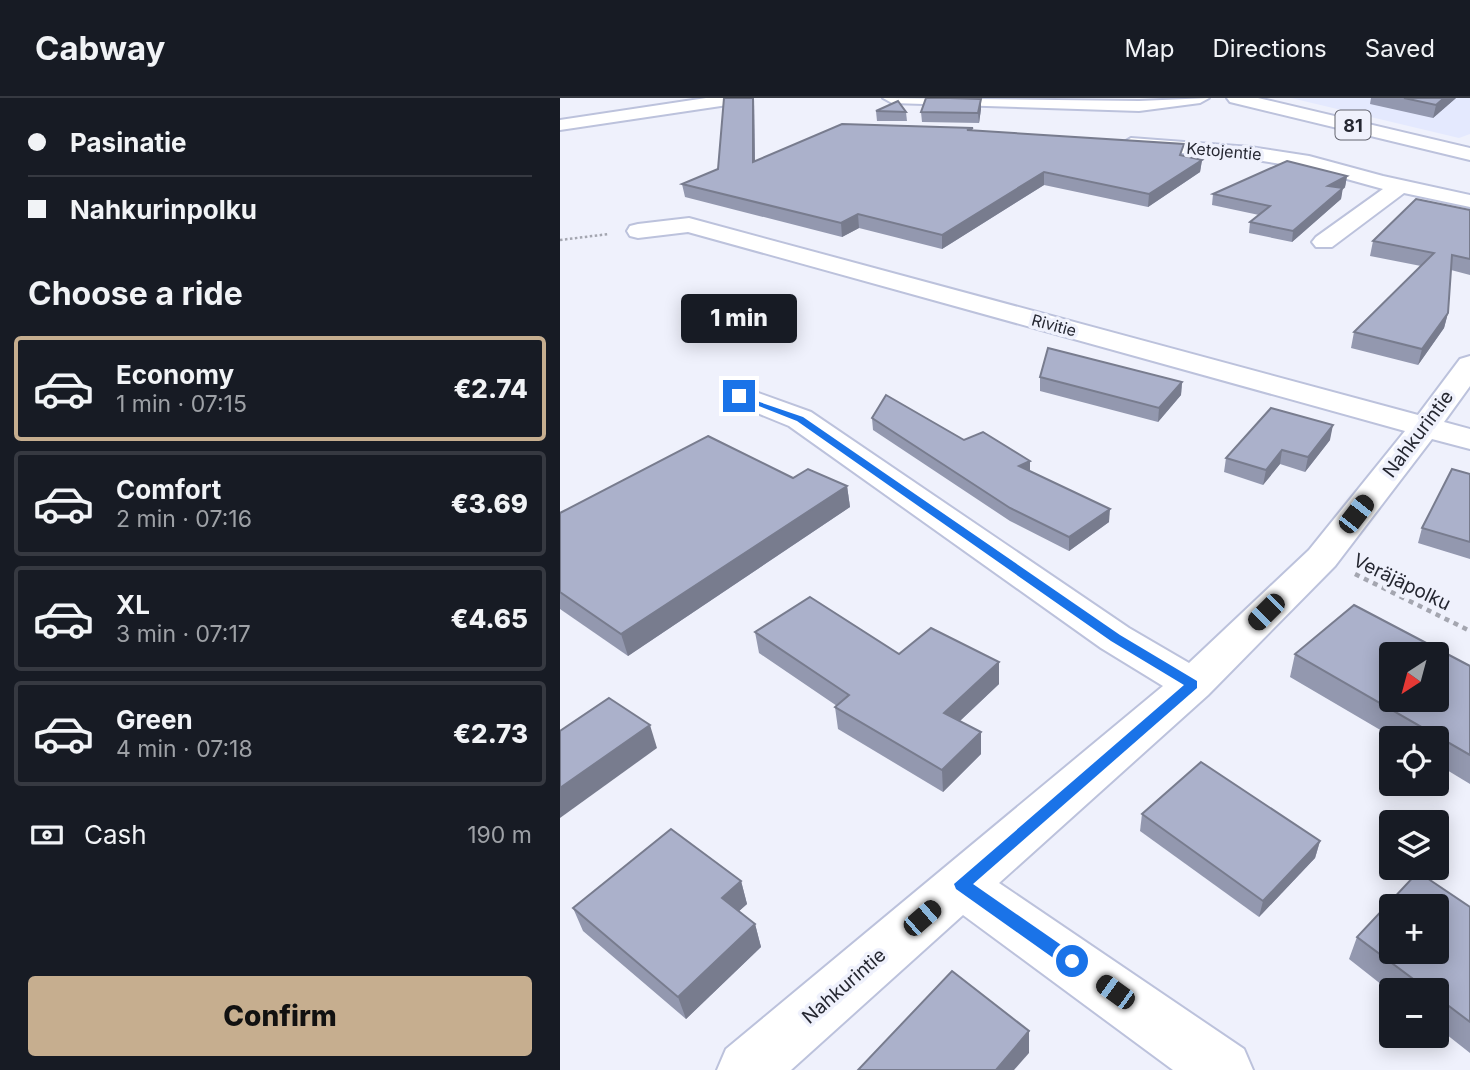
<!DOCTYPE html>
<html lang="en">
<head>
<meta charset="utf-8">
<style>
  :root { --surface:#171b24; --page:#20242c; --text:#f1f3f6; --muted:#9ea1a6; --line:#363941; --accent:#c6ae8f }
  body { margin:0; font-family:Inter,sans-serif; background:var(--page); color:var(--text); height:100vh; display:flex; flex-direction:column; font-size:26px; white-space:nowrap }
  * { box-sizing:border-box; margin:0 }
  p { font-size:23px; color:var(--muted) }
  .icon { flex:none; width:38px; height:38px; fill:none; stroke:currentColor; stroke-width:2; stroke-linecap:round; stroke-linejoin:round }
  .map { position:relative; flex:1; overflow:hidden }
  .drawer { display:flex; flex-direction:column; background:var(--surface); width:560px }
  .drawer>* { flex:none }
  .banner { display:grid; align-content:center; height:154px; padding:0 28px; background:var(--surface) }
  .needle { width:46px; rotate:216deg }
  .controls { position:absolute; left:819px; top:544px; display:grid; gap:14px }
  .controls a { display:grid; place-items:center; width:70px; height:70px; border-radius:7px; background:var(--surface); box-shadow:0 4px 18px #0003; font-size:35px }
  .end { position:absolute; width:32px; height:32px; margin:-16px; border:9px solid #1a73e8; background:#fff; box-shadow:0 0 0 4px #fff }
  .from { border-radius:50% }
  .bubble { position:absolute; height:49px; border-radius:7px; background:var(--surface); box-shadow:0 4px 18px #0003; font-size:23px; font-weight:800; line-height:49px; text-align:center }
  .car { position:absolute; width:21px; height:42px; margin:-21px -10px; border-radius:9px; box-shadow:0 0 5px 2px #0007; background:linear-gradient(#222 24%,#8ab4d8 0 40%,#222 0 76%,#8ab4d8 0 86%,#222 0) }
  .banner b { display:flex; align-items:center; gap:24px; height:66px; font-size:26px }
  .banner b+b { border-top:2px solid var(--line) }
  .banner i { width:18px; height:18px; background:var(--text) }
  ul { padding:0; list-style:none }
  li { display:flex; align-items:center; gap:21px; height:105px; margin:0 14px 10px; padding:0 14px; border:4px solid var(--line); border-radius:7px }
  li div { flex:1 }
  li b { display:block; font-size:26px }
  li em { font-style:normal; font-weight:800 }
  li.on { border-color:var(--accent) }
  li>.icon { width:63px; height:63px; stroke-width:1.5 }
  h2 { padding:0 28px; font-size:32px; line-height:84px }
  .pay { display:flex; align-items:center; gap:18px; height:77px; padding:0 28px; font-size:26px }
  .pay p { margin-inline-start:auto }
  .button { display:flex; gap:14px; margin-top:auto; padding:14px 28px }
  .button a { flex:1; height:80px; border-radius:7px; background:var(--accent); color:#111; font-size:28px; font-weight:800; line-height:80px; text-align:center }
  header { display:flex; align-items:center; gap:42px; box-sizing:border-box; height:98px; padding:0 35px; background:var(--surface); border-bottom:2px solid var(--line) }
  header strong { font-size:33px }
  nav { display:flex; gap:38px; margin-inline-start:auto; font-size:24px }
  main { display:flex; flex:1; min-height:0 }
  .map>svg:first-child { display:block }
</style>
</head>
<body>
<header>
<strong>Cabway</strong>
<nav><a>Map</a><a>Directions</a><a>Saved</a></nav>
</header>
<main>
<section class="drawer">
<div class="banner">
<b><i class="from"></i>Pasinatie</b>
<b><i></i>Nahkurinpolku</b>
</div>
<h2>Choose a ride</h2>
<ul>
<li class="on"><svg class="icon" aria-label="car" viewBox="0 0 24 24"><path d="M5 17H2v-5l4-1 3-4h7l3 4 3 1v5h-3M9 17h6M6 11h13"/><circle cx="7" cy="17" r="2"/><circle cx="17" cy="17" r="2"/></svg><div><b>Economy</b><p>1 min · 07:15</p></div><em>€2.74</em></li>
<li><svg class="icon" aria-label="car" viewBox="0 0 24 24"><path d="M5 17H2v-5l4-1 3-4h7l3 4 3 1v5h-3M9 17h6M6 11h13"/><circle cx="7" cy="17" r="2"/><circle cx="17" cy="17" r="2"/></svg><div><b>Comfort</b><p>2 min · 07:16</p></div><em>€3.69</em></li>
<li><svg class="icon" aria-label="car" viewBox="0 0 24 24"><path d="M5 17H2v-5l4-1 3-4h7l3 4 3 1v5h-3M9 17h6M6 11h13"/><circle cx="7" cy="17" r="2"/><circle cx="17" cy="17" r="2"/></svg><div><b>XL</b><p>3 min · 07:17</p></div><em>€4.65</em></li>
<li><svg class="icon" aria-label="car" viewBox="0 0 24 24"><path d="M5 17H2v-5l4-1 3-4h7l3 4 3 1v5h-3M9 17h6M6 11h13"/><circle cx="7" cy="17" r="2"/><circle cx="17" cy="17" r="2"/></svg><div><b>Green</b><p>4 min · 07:18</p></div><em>€2.73</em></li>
</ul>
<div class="pay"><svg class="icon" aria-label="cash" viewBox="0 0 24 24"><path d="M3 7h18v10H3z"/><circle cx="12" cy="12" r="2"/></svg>Cash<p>190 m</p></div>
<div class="button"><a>Confirm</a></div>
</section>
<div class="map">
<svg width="910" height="972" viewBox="0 0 910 972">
  <rect width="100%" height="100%" fill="#eff1fc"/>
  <path fill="#e4e9fe" d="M731,0h179v36l-11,4z"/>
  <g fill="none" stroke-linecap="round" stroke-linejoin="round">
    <defs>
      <g id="minor">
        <path d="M146,0h44l-9,5 -181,27v-10z"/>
        <path d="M323,0l256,3 70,-3 -9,5 -61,8 -247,-8z"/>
        <path d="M571,40l119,9 59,9 74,20 87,19v12l-66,-14 -72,54h-16l-4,-5 4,-5 67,-48 -76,-21 -57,-9 -126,-11 -3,-4z"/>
        <path d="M129,120l729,197 42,-56 10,-3v30l-26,36 26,7v20l-38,-10 -97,127 -127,129 -209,188 245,166 9,21h-80l-210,-155 -172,155h-74l9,-21 437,-363 -62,-38 -312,-222 -61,-25 -4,-6 4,-6 11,-3 72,26 318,216 60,35 120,-113 96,-119 -717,-199 -50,6 -8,-2 -3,-5 3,-5 8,-2z"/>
      </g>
      <path id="major" d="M667,0h31l212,50v12l-240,-58z"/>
    </defs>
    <use href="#minor" stroke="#bcc2dc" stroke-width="4"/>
    <use href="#major" stroke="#bcc2dc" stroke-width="4"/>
    <path stroke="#a4a6b0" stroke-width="2.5" stroke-dasharray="2.5 2.5" stroke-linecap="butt" d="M0,142l49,-6"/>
    <path stroke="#a4a6b0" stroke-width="4.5" stroke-dasharray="5 5" stroke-linecap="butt" d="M795,476l115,57"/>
    <use href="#minor" fill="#fff" fill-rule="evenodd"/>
    <use href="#major" fill="#fff" fill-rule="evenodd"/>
  </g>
  <g fill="#9398af">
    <path d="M164,0h30l1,63 218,-30 210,25 19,4 -2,12 -52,35 -104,-22 -102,64 -83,-21 -17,9 -157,-40 -3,-13 36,-15z"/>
    <path d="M811,0h85l-23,20 -63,-14z"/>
    <path d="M421,1v10l-2,14 -57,-1 -1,-10z"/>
    <path d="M316,13l30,1 1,9h-30z"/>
    <path d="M787,78l-2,11 -3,1 -1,11 -49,43 -43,-9 1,-11 9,-7 -47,-10 1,-11z"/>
    <path d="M910,112v65l-19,-5 -3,43 -4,15 -26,37 -67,-17 3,-16 67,-66 -51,-10 3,-15z"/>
    <path d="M480,279l142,5 -1,13 -23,27 -118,-31z"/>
    <path d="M312,320l92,22 66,21v10l79,51 -40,29 -59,-30 -137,-91z"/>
    <path d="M770,342l-25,32 -25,-8 -17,21 -39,-13 2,-14z"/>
    <path d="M910,376v85l-52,-16 4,-15z"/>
    <path d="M233,380l54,8 3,21 -222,149 -68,-47v-96z"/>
    <path d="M195,534l144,22 100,30 -39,37 21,11v22l-38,38 -105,-63 -3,-22 2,-1 -78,-53z"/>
    <path d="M735,556l175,12v118l-33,-20v-26h-43l-104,-61z"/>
    <path d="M582,716l178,27 -5,17 -56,59 -119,-86z"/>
    <path d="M181,783l6,23 -8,7 16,13 6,23 -75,72 -103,-88 -10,-23z"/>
    <path d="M910,809v146l-33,-26v-37h-46v2l-42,-33 8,-22z"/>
  </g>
  <g fill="#787c8e">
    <path d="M193,0h1l1,76 -2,-12z"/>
    <path d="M884,0h12l-23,20 3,-13z"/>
    <path d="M421,1v10l-2,14 -1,-10z"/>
    <path d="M642,62l-2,12 -52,35 1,-13z"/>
    <path d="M484,74v13l-102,64v-14z"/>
    <path d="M787,78l-2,11 -19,9 2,-10z"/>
    <path d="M783,90l-2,11 -49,43 1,-11z"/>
    <path d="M298,116l1,14 -17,9 -1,-14z"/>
    <path d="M888,215l-4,15 -26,37 4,-16z"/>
    <path d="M622,284l-1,13 -23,27 1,-14z"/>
    <path d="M773,327l-3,15 -25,32 3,-15z"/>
    <path d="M722,352l-2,14 -17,21 3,-15z"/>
    <path d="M470,363v13l-11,-8z"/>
    <path d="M287,388l3,21 -222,149 -7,-22z"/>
    <path d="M550,411l-1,13 -40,29v-14z"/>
    <path d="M439,564v22l-53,50 -2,-21z"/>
    <path d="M90,627l7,23 -97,70v-30z"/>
    <path d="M421,634v22l-38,38 -1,-22z"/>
    <path d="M760,743l-5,17 -56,59 4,-16z"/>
    <path d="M181,783l6,23 -19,17 -6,-23z"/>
    <path d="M195,826l6,23 -75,72 -8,-22z"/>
    <path d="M469,933v22l-15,17h-18z"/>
  </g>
  <g fill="#abb1cb" stroke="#787c8e" stroke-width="2" fill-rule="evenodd">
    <path d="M164,0h29v64l89,-38 131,4 -6,2 217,14 -4,11 22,5 -53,34 -105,-22 -102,63 -84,-21 -17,9 -159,-39 36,-15z"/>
    <path d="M366,0h24l31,1 -3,14 -57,-1z"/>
    <path d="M844,0h40l-8,7z"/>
    <path d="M338,3l8,11 -30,-1z"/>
    <path d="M727,63l60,15 -19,10 15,2 -50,43 -43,-9 20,-16 -57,-12z"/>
    <path d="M856,101l54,11v49l-18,-4 -4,58 -26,36 -68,-17 80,-79 -61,-12z"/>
    <path d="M488,250l134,34 -23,26 -119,-31z"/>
    <path d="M326,297l78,45 19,-8 47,29 -11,5 91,43 -41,28 -59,-29 -138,-90z"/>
    <path d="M711,310l62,17 -25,32 -26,-7 -16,20 -40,-12z"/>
    <path d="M148,338l85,42 15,-9 39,17 -226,148 -61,-42v-79z"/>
    <path d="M892,371l18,5v68l-48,-14z"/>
    <path d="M250,499l89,57 32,-26 68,34 -55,51 37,19 -39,38 -107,-63 14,-12 -94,-63z"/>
    <path d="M794,507l116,61v89l-175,-101zM831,556h46v46h-46z"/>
    <path d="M49,600l41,27 -90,63v-57z"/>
    <path d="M641,664l119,79 -57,60 -121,-87z"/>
    <path d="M111,731l70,52 -19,17 33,26 -77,73 -105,-89z"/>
    <path d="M858,774l52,35v115l-33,-25v-7h-9l-71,-53zM831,808h46v46h-46z"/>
    <path d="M392,873l77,60 -33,39h-138z"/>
  </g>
  <path fill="#1a73e8" d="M176,296l67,23 317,218 77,46v7l-224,196 104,72 3,5 -3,6 -5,2 -6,-2 -110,-78 -2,-5 230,-199 -73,-44 -314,-220 -61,-24z"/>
  <g text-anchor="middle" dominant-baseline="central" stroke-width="7" stroke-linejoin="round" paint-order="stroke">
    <g font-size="16" fill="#252731" stroke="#eff1fc">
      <text transform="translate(664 53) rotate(5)">Ketojentie</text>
      <text transform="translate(494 227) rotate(15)">Rivitie</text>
    </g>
    <rect fill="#eff1fc" stroke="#62646e" stroke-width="2" x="775.5" y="12.5" width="35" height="29" rx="5"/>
    <g font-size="18" font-weight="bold" fill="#252731">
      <text x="793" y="27">81</text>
    </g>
    <g font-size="19" fill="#252731" stroke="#eff1fc">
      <text transform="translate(858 336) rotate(-53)">Nahkurintie</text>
      <text transform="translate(842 484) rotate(26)">Veräjäpolku</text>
      <text transform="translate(284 888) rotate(-41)">Nahkurintie</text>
    </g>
  </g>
</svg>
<div class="controls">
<a><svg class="needle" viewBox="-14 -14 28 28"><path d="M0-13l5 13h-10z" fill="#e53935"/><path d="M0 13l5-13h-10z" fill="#9ea1a6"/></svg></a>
<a><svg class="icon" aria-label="locate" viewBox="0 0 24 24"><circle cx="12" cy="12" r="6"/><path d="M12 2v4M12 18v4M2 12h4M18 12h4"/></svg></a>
<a><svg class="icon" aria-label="layers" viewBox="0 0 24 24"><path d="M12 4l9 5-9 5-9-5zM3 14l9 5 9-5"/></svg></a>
<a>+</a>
<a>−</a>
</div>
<i class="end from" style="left:512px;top:863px"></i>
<i class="end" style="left:179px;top:298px"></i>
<div class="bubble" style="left:121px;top:196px;width:116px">1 min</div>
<i class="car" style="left:796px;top:416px;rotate:38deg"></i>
<i class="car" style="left:706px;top:514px;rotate:225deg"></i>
<i class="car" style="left:362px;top:820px;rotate:49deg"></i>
<i class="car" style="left:555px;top:894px;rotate:306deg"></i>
</div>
</main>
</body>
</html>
